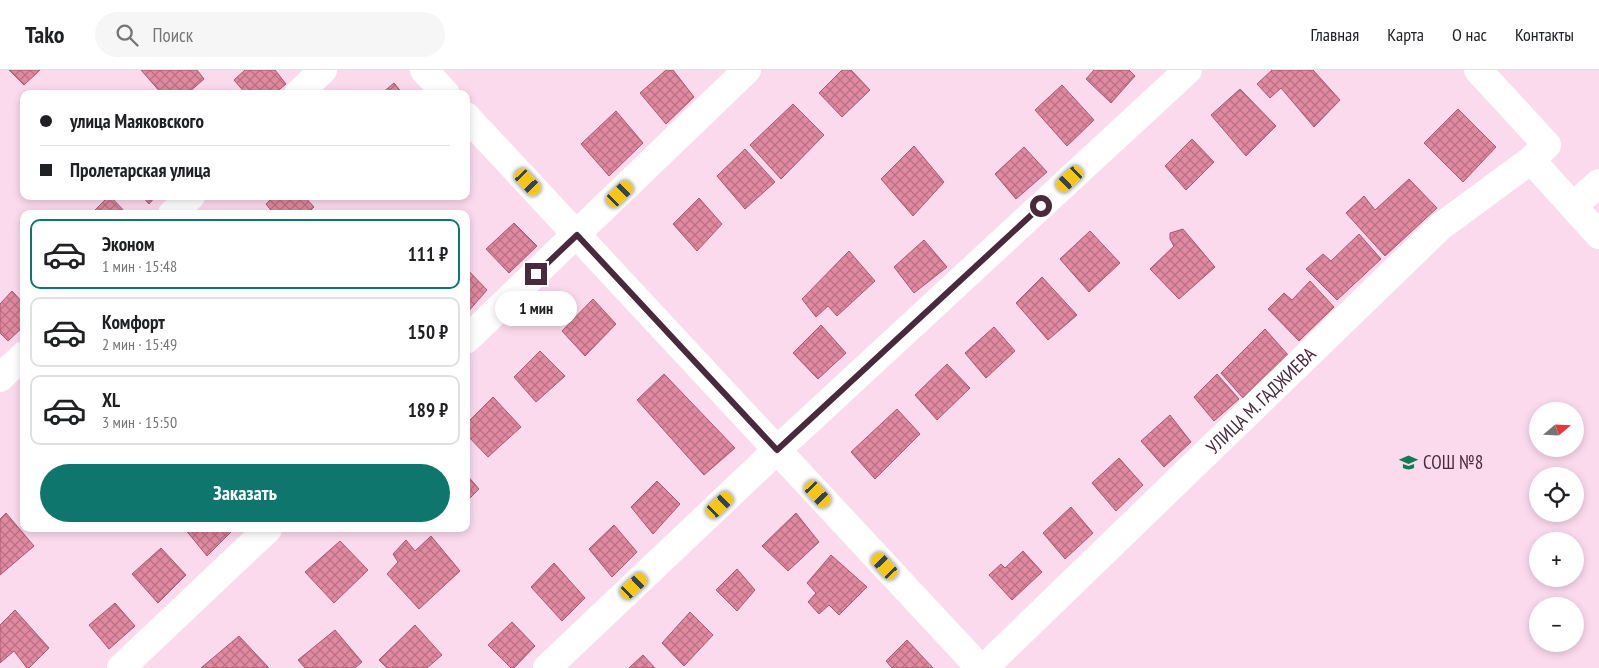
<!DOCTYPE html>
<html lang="ru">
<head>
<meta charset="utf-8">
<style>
  :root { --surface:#fff; --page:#f6f6f6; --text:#202124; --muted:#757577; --line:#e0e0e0; --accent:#0f766e }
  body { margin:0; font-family:"PT Sans Narrow",sans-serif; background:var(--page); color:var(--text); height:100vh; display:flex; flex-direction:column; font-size:19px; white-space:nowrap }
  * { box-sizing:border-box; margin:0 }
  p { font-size:16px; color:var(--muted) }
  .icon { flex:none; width:28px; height:28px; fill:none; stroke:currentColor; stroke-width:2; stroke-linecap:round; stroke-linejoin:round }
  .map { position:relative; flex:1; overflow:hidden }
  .side { position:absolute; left:20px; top:140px; width:450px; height:322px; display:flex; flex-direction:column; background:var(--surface); border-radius:10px; box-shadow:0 2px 8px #0003 }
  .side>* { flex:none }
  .banner { position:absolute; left:20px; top:20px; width:450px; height:110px; border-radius:10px; box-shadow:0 2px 8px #0003; display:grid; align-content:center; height:110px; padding:0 20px; background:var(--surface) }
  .needle { width:32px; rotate:71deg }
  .buttons { position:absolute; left:1529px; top:332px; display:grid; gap:10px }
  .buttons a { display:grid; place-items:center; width:55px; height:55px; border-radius:50%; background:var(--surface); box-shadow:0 2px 8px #0003; font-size:25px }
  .end { position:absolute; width:22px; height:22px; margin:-11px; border:6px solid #492a3d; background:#fff; box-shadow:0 0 0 2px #fff }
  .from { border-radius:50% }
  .bubble { position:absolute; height:35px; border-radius:18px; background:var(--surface); box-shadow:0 2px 8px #0003; font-size:16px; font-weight:700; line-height:35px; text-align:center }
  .car { position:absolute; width:15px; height:30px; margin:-15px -8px; border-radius:6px; box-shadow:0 0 4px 1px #0007; background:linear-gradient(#f5c518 24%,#345 0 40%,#f5c518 0 76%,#345 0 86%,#f5c518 0) }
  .banner b { display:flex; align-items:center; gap:18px; height:48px; font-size:19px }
  .banner b+b { border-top:1px solid var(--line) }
  .banner i { width:12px; height:12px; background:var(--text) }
  ul { padding:9px 0 0; list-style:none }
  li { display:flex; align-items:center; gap:15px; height:70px; margin:0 10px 8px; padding:0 10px; border:2px solid var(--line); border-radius:10px }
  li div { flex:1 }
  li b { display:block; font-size:19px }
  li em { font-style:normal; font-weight:700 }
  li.selected { border-color:var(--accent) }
  li>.icon { width:45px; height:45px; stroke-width:1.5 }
  .button { display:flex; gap:10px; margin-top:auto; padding:10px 20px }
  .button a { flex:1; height:58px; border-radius:30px; background:var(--accent); color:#fff; font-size:20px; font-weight:700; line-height:58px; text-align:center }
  header { display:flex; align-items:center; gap:30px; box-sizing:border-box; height:70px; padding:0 25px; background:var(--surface); border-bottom:1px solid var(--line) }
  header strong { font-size:24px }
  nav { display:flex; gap:28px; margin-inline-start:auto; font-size:18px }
  .search { width:350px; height:45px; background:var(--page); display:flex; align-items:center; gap:12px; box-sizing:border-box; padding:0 18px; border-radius:28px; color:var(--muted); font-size:19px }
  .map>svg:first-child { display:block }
</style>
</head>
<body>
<header>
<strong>Tako</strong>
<div class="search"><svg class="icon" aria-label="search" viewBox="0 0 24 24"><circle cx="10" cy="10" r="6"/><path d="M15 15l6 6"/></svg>Поиск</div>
<nav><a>Главная</a><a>Карта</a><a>О нас</a><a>Контакты</a></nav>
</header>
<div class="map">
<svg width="1599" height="598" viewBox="0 0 1599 598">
  <defs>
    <pattern id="building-cross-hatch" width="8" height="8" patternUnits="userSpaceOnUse" patternTransform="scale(1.25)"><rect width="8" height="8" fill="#e089a0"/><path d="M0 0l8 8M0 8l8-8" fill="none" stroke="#b87084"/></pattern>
  </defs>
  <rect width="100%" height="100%" fill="#fbdaed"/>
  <g fill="url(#building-cross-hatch)" stroke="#a9586f">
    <path d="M9,0h31l-16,15z"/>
    <path d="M141,0h56l7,9 -17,15h-25z"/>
    <path d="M245,0h30l11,14 -12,10h-28l-12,-14z"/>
    <path d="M666,0h7l21,27 -28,27 -26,-31z"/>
    <path d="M842,0h9l19,20 -28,27 -23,-24z"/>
    <path d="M1094,0h35l6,6 -24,27 -25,-24z"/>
    <path d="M1272,0h41l27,30 -26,27 -33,-39 -11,10 -13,-14z"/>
    <path d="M394,13l9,11h-22z"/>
    <path d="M1062,15l32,35 -27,26 -32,-36z"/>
    <path d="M1240,19l36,37 -30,30 -35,-41z"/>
    <path d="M793,34l31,31 -43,44 -31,-34z"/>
    <path d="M1458,39l38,38 -33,35 -39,-39z"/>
    <path d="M616,41l27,32 -34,33 -28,-32z"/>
    <path d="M1192,69l22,23 -28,28 -21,-24z"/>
    <path d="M914,76l30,36 -31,34 -32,-37z"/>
    <path d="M1024,77l23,25 -31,27 -21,-25z"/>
    <path d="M745,79l30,33 -30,27 -28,-33z"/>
    <path d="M1409,109l28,29 -52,48 -39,-43 18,-17 11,14z"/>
    <path d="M109,126h1l17,18h-36z"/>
    <path d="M142,126h14l-7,8z"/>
    <path d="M274,126h30l10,11 -7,7h-33l-8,-10z"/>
    <path d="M699,128l23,26 -25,27 -24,-27z"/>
    <path d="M514,153l23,23 -28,27 -23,-24z"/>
    <path d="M1183,159l32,38 -36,32 -29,-30 24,-23 -4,-7v-6z"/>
    <path d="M1090,161l30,32 -31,29 -29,-33z"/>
    <path d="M1359,164l22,25 -44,41 -31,-31 17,-15 8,7z"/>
    <path d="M924,170l23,27 -33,26 -20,-26z"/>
    <path d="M849,181l26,30 -38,35 -9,-10 -12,11 -14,-18z"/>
    <path d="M466,198l21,22 -21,24z"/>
    <path d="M1042,207l35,38 -29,25 -32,-37z"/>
    <path d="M1310,211l24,26 -35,34 -31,-32 16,-16 8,7z"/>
    <path d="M12,221l12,13v22l-16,15 -8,-8v-29z"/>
    <path d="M593,229l23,25 -31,32 -23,-25z"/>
    <path d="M821,255l25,28 -28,26 -25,-26z"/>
    <path d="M994,257l21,24 -29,27 -21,-25z"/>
    <path d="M1265,259l23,26 -45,43 -22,-25z"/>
    <path d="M540,281l25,25 -29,26 -22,-25z"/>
    <path d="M947,294l23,24 -33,32 -22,-25z"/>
    <path d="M664,304l71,74 -31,27 -67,-75z"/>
    <path d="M1217,304l22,25 -25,22 -20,-24z"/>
    <path d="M493,327l28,30 -33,30 -22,-23v-10z"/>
    <path d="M897,339l23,25 -45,45 -24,-27z"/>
    <path d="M1170,345l21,27 -27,25 -23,-26z"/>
    <path d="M1119,388l24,27 -27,26 -24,-28z"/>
    <path d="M466,404l13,15 -13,13z"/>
    <path d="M657,411l23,23 -27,30 -22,-27z"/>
    <path d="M1071,437l22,26 -28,26 -22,-26z"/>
    <path d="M6,443l28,33 -34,29v-56z"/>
    <path d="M796,443l23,29 -31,29 -26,-25z"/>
    <path d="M614,455l23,27 -25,25 -23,-28z"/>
    <path d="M185,459h49l-27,27z"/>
    <path d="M431,466l29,35 -41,38 -32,-35 11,-12 -5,-8 13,-14 9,11z"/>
    <path d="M340,471l28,29 -34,33 -29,-31z"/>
    <path d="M161,478l25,27 -28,28 -26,-29z"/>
    <path d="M1023,481l19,21 -30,28 -23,-25 12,-11 4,4z"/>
    <path d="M831,485l36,32 -28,28 -10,-10 -10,9 -11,-12 8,-9 -9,-10z"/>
    <path d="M554,493l31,35 -23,23 -31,-34z"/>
    <path d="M737,499l18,21 -18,21 -21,-21z"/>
    <path d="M115,533l20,23 -26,23 -20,-24z"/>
    <path d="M15,540l34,38 -20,20h-2l-13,-17 -14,12v-38z"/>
    <path d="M690,542l23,23 -29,31 -22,-23z"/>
    <path d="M512,552l23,24 -21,22h-3l-23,-23z"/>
    <path d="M415,555l27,30 -15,13h-40l-8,-8z"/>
    <path d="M335,560l27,32 -7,6h-50l-7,-8z"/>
    <path d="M239,566l30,32h-68z"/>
    <path d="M907,570l26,28h-41l-6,-7z"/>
    <path d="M643,585l12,13h-26z"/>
  </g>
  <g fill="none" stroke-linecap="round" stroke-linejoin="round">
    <g stroke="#fff" stroke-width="28">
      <path d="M424,0l22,24"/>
      <path d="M298,24l25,-24"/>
      <path d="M466,46l514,552"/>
      <path d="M1531,90l68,75"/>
      <path d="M1573,136l26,-23"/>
      <path d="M172,144l19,-18"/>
      <path d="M466,270l281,-270"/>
      <path d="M0,308l24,-23"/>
      <path d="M121,598l147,-139"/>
      <path d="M547,598l230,-218 411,-380"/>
      <path id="s1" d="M984,598l456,-441 91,-67 16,-15 -69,-75"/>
    </g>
  </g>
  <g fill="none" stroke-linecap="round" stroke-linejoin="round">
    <path stroke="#492a3d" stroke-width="6" d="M536,204l41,-39 200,215 264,-244"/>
  </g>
  <defs>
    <symbol id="school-bare" viewBox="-9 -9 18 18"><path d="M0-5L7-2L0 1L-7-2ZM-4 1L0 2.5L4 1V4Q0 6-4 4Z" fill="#107c56" stroke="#fbdaed" stroke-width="2.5" paint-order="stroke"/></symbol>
  </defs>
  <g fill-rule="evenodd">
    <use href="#school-bare" x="1396" y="380" width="25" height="25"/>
  </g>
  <g text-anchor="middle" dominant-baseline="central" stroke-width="4.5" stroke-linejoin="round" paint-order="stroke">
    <g font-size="19" fill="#492a3d" stroke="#fbdaed">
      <text stroke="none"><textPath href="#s1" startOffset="385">УЛИЦА М. ГАДЖИЕВА</textPath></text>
    </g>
    <g font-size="19" fill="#492a3d" stroke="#fbdaed" text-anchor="start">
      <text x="1423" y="392">СОШ №8</text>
    </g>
  </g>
</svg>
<div class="buttons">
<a><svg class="needle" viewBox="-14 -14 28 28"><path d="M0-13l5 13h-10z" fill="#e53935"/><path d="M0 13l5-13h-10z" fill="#757577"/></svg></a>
<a><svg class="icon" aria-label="locate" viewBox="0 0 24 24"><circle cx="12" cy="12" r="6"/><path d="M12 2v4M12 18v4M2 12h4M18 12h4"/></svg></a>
<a>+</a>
<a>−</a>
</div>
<i class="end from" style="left:1041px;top:136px"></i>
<i class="end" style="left:536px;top:204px"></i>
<div class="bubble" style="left:495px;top:221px;width:82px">1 мин</div>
<i class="car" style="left:1070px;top:109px;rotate:227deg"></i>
<i class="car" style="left:528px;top:112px;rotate:137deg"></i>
<i class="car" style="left:620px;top:124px;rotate:46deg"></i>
<i class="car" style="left:818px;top:424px;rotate:137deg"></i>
<i class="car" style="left:720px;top:435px;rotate:47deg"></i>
<i class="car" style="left:885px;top:496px;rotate:317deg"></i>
<i class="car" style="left:634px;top:516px;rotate:47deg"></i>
<div class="banner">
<b><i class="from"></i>улица Маяковского</b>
<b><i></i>Пролетарская улица</b>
</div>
<section class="side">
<ul>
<li class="selected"><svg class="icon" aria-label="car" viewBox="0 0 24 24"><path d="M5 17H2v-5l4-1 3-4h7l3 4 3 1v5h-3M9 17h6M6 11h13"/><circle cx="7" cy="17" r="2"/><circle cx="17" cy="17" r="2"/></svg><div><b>Эконом</b><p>1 мин · 15:48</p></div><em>111 ₽</em></li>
<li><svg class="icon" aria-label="car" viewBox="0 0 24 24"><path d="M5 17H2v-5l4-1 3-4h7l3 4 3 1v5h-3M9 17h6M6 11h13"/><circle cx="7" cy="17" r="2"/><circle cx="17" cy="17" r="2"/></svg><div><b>Комфорт</b><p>2 мин · 15:49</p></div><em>150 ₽</em></li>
<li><svg class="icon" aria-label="car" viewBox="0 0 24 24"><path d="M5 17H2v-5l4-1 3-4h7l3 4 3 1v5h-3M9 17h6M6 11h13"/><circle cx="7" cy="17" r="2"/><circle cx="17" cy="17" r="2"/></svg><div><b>XL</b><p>3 мин · 15:50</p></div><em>189 ₽</em></li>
</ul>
<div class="button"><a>Заказать</a></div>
</section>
</div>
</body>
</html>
